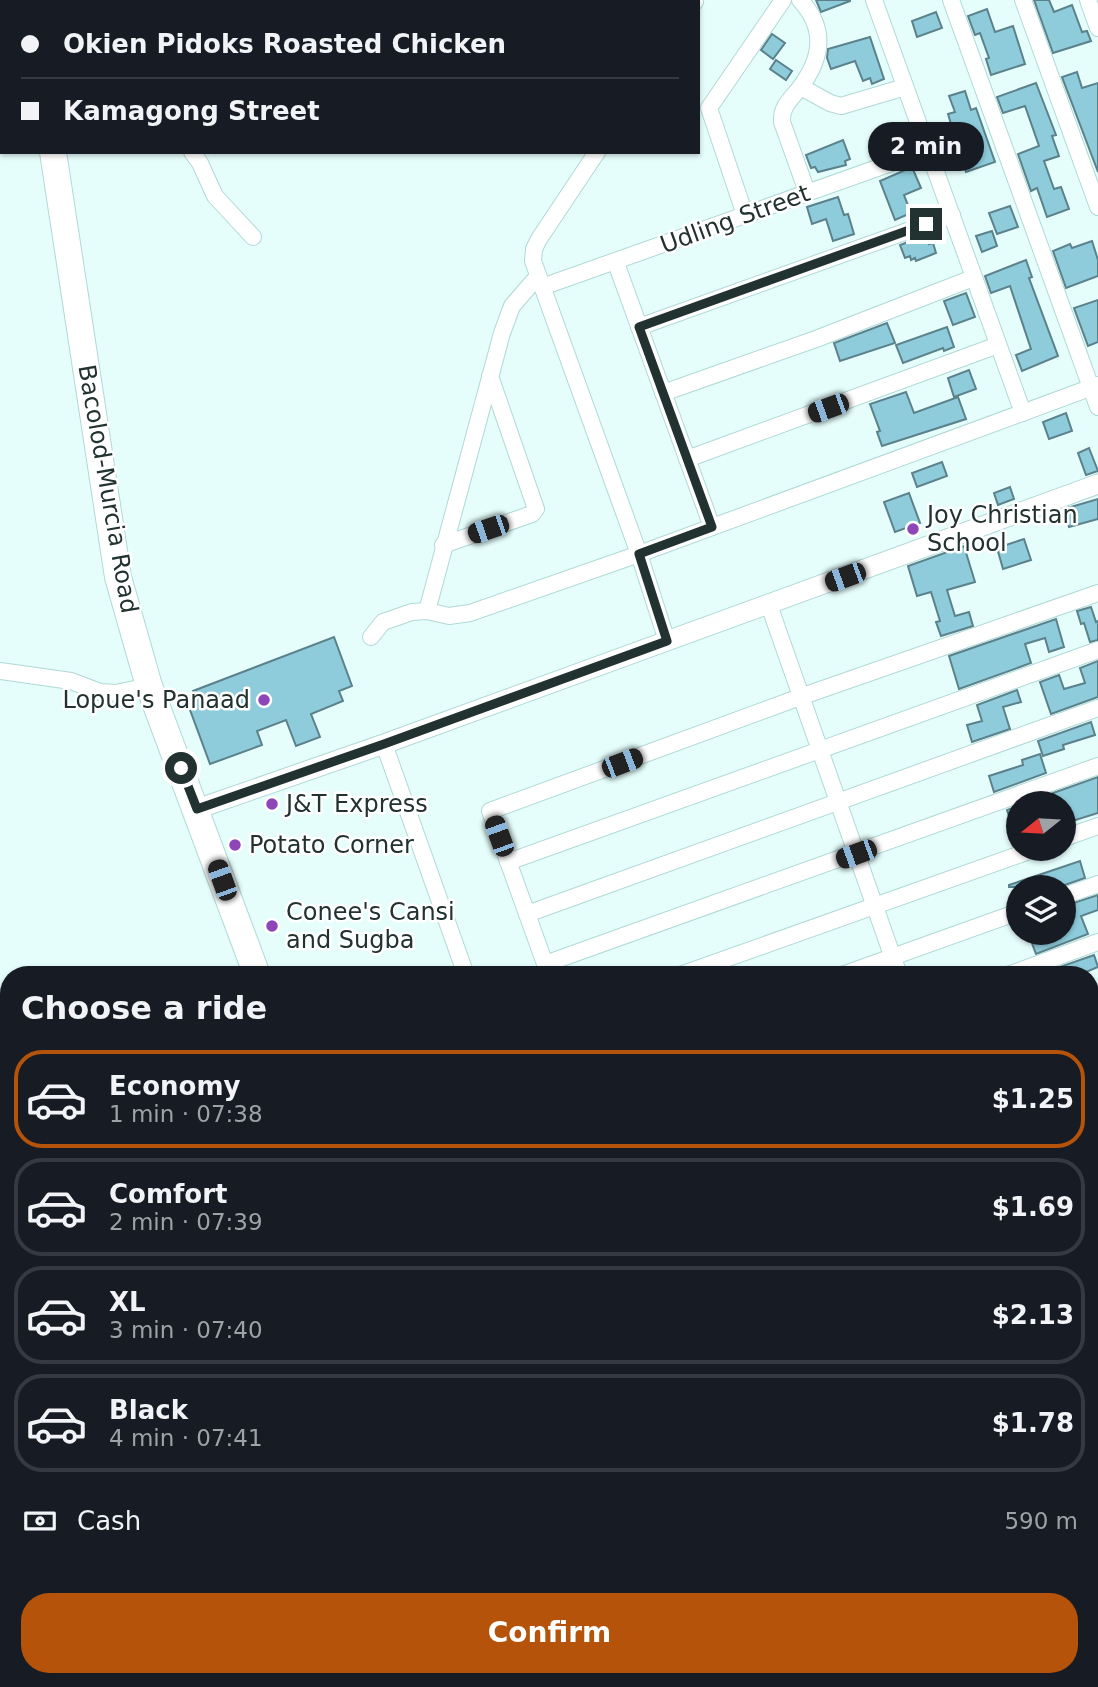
<!DOCTYPE html>
<html lang="en">
<head>
<meta charset="utf-8">
<style>
  :root { --surface:#171b24; --page:#20242c; --text:#f1f3f6; --muted:#9ea1a6; --line:#363941; --accent:#b45309 }
  body { margin:0; font-family:"DejaVu Sans",sans-serif; background:var(--page); color:var(--text); height:100vh; display:flex; flex-direction:column; font-size:26px; white-space:nowrap }
  * { box-sizing:border-box; margin:0 }
  p { font-size:23px; color:var(--muted) }
  .icon { flex:none; width:38px; height:38px; fill:none; stroke:currentColor; stroke-width:2; stroke-linecap:round; stroke-linejoin:round }
  .map { position:relative; flex:1; overflow:hidden }
  .details { position:absolute; left:0px; top:966px; width:1099px; height:721px; display:flex; flex-direction:column; background:var(--surface); border-radius:28px 28px 0 0; box-shadow:0 2px 5px #0004 }
  .details>* { flex:none }
  .guide { position:absolute; left:0px; top:0px; width:700px; height:154px; box-shadow:0 2px 5px #0004; display:grid; align-content:center; height:154px; padding:0 21px; background:var(--surface) }
  .needle { width:46px; rotate:252deg }
  .controls { position:absolute; left:1006px; top:791px; display:grid; gap:14px }
  .controls a { display:grid; place-items:center; width:70px; height:70px; border-radius:50%; background:var(--surface); box-shadow:0 2px 5px #0004; font-size:35px }
  .end { position:absolute; width:32px; height:32px; margin:-16px; border:9px solid #213230; background:#fff; box-shadow:0 0 0 4px #fff }
  .from { border-radius:50% }
  .bubble { position:absolute; height:49px; border-radius:24px; background:var(--surface); box-shadow:0 2px 5px #0004; font-size:23px; font-weight:700; line-height:49px; text-align:center }
  .car { position:absolute; width:21px; height:42px; margin:-21px -10px; border-radius:9px; box-shadow:0 0 5px 2px #0007; background:linear-gradient(#222 24%,#8ab4d8 0 40%,#222 0 76%,#8ab4d8 0 86%,#222 0) }
  .guide b { display:flex; align-items:center; gap:24px; height:66px; font-size:26px }
  .guide b+b { border-top:2px solid var(--line) }
  .guide i { width:18px; height:18px; background:var(--text) }
  ul { padding:0; list-style:none }
  li { display:flex; align-items:center; gap:21px; height:98px; margin:0 14px 10px; padding:0 7px; border:4px solid var(--line); border-radius:28px }
  li div { flex:1 }
  li b { display:block; font-size:26px }
  li em { font-style:normal; font-weight:700 }
  li.on { border-color:var(--accent) }
  li>.icon { width:63px; height:63px; stroke-width:1.5 }
  h2 { padding:0 21px; font-size:32px; line-height:84px }
  .pay { display:flex; align-items:center; gap:18px; height:77px; padding:0 21px; font-size:26px }
  .pay p { margin-inline-start:auto }
  .cta { display:flex; gap:14px; margin-top:auto; padding:14px 21px }
  .cta a { flex:1; height:80px; border-radius:28px; background:var(--accent); color:#fff; font-size:28px; font-weight:700; line-height:80px; text-align:center }
  .map>svg:first-child { display:block }
</style>
</head>
<body>
<div class="map">
<svg width="1098" height="1687" viewBox="0 0 1098 1687">
  <rect width="100%" height="100%" fill="#e5fefc"/>
  <g fill="#8eccdb" stroke="#5b818a" stroke-width="2">
    <path d="M816,0h34v1l-29,11z"/>
    <path d="M1034,0h15l5,12 18,-7 10,27 5,-1 4,10 -38,12z"/>
    <path d="M987,9l8,23 18,-6 12,38 -34,11 -5,-16 3,-1 -9,-25 -5,2 -7,-19z"/>
    <path d="M936,12l6,16 -25,9 -5,-16z"/>
    <path d="M772,34l13,9 -12,16 -12,-9z"/>
    <path d="M870,37l14,42 -12,5 -2,-6 -7,3 -8,-20 -24,8 -4,-11 1,-9z"/>
    <path d="M776,60l16,11 -6,9 -16,-11z"/>
    <path d="M1077,72l5,16 16,-5v89l-36,-95z"/>
    <path d="M1036,83l20,52 -4,1 7,20 -15,5 10,28 7,-2 8,22 -22,8 -10,-29 -6,3 -13,-37 21,-8 -14,-40 -22,7 -6,-16z"/>
    <path d="M965,91l6,19 5,-2 19,54 -29,10 -7,-21 -17,6 -6,-17 18,-6 -6,-20 7,-2 -6,-16z"/>
    <path d="M843,140l7,19 -5,2 1,4 -28,7 -3,-5 -4,1 -5,-13z"/>
    <path d="M912,167l9,21 -17,7 7,18 -16,7 -15,-39z"/>
    <path d="M838,197l6,18 4,-1 6,20 -21,7 -7,-22 -14,5 -5,-17z"/>
    <path d="M1010,206l8,21 -21,7 -8,-21z"/>
    <path d="M992,231l5,15 -15,6 -6,-16z"/>
    <path d="M924,236l3,1 2,7 4,-1 3,10 -20,8 -1,-3 -4,2 -1,-4 -5,2 -5,-13z"/>
    <path d="M1092,241l6,19v16l-32,12 -13,-37 17,-7 2,4z"/>
    <path d="M1026,260l6,17 -3,1 29,78 -36,15 -6,-16 15,-6 -21,-63 -19,7 -6,-17z"/>
    <path d="M966,293l9,24 -22,8 -9,-24z"/>
    <path d="M1098,300v42l-10,4 -14,-38z"/>
    <path d="M887,323l8,20 -55,18 -6,-18z"/>
    <path d="M947,327l7,20 -10,4 -1,-3 -40,15 -7,-18z"/>
    <path d="M969,370l7,19 -22,8 -6,-19z"/>
    <path d="M906,392l8,21 44,-16 8,22 -84,27 -5,-14 3,-1 -10,-27z"/>
    <path d="M1066,413l6,18 -23,8 -6,-17z"/>
    <path d="M1089,448l9,23 -12,4 -8,-22z"/>
    <path d="M942,462l5,14 -30,11 -5,-14z"/>
    <path d="M1010,487l4,12 -16,6 -4,-12z"/>
    <path d="M909,493l11,30 -25,9 -11,-30z"/>
    <path d="M1098,499v20l-29,8 -5,-18z"/>
    <path d="M1024,539l7,21 -28,9 -6,-21z"/>
    <path d="M964,546l11,36 -28,8 8,26 14,-4 4,14 -32,10 -5,-14 4,-1 -9,-29 -14,4 -9,-30z"/>
    <path d="M1091,607l5,15 2,-1v19l-8,2 -6,-19 -3,1 -4,-13z"/>
    <path d="M1056,619l8,28 -15,5 -4,-14 -20,6 6,19 -72,26 -10,-33z"/>
    <path d="M334,637l18,49 -13,5 4,10 -32,13 9,23 -24,9 -10,-26 -29,11 5,14 -52,19 -24,-65 8,-3 -1,-5z"/>
    <path d="M1098,661v36l-47,17 -11,-32 19,-7 5,14 21,-6 -5,-15z"/>
    <path d="M1017,690l4,12 -18,5 7,22 -38,13 -5,-17 15,-4 -5,-16z"/>
    <path d="M1091,722l4,13 -32,10 1,4 -21,7 -5,-15z"/>
    <path d="M1040,754l6,19 -52,19 -5,-16 34,-11 -1,-5z"/>
    <path d="M1098,777v36l-32,10 -2,-20h-39z"/>
    <path d="M1018,806v31h-2l-9,-27z"/>
    <path d="M1080,861l5,17 -26,9h-50v-2z"/>
    <path d="M1098,895v15l-17,6 7,18 -52,20 -6,-16 14,-5h20v-27z"/>
    <path d="M1094,955l4,12 -19,8h-23l-2,-6z"/>
  </g>
  <g fill="none" stroke-linecap="round" stroke-linejoin="round">
    <defs>
      <g id="minor">
        <path d="M694,0l1,2"/>
        <path d="M800,0c27,29 22,59 -1,89 -9,11 -18,18 -17,33l25,70"/>
        <path d="M874,0l149,413"/>
        <path d="M951,0l147,407"/>
        <path d="M1023,0l75,207"/>
        <path d="M1088,0l10,28"/>
        <path d="M801,87l29,16 11,3 64,-19"/>
        <path d="M192,152l8,11 15,33 38,41"/>
        <path d="M597,152l-58,87 -5,10 -1,12 106,293 28,87"/>
        <path d="M745,215l-36,-107 74,-108"/>
        <path d="M616,263l96,264"/>
        <path d="M542,287l386,-137"/>
        <path d="M639,327l313,-112"/>
        <path d="M663,393l153,-54 157,-61"/>
        <path d="M687,459l311,-114"/>
        <path d="M443,545l89,-31 4,-5 -46,-133"/>
        <path d="M769,605l130,370"/>
        <path d="M427,611l75,-278 10,-27 26,-30"/>
        <path d="M371,637l12,-15 29,-10 15,-1 22,5 21,-3 169,-59 459,-169"/>
        <path d="M0,671l71,10 29,11 16,1 33,-7"/>
        <path d="M384,744l82,231"/>
        <path d="M1064,838l34,-12"/>
        <path d="M508,862l590,-212"/>
        <path d="M1064,896l34,-12"/>
        <path d="M527,914l571,-206"/>
        <path d="M545,964l553,-198"/>
        <path d="M549,975l-59,-164 310,-114 298,-104"/>
        <path d="M680,975l355,-126"/>
        <path d="M842,975l176,-63"/>
        <path d="M1008,975l90,-33"/>
        <path d="M1090,1001l8,-3"/>
        <path d="M1090,1061l8,-3"/>
        <path d="M1090,1119l8,-3"/>
        <path d="M1090,1158l8,2"/>
        <path d="M764,1678l5,3 3,6"/>
      </g>
      <path id="tertiary" d="M197,809l187,-65 714,-260"/>
      <g id="primary">
        <path d="M28,0l1,2"/>
        <path d="M53,152l65,425 31,109 108,289"/>
        <path d="M110,1687l5,-9"/>
      </g>
    </defs>
    <use href="#minor" stroke="#afd9d6" stroke-width="18"/>
    <use href="#tertiary" stroke="#afd9d6" stroke-width="21"/>
    <use href="#primary" stroke="#afd9d6" stroke-width="28"/>
    <use href="#minor" stroke="#fff" stroke-width="16"/>
    <use href="#tertiary" stroke="#fff" stroke-width="19"/>
    <use href="#primary" stroke="#fff" stroke-width="26"/>
  </g>
  <g fill="none" stroke-linecap="round" stroke-linejoin="round">
    <path stroke="#213230" stroke-width="9" d="M181,768l16,41 187,-65 283,-103 -28,-87 73,-27 -73,-200 287,-103"/>
  </g>
  <g fill="#8e45b7" stroke="#fff" stroke-width="2.5">
    <circle cx="913" cy="529" r="7"/>
    <circle cx="264" cy="700" r="7"/>
    <circle cx="272" cy="804" r="7"/>
    <circle cx="235" cy="845" r="7"/>
    <circle cx="272" cy="926" r="7"/>
  </g>
  <g text-anchor="middle" dominant-baseline="central" stroke-width="5" stroke-linejoin="round" paint-order="stroke">
    <g font-size="24" fill="#213230" stroke="#fff">
      <text transform="translate(735 219) rotate(-20)">Udling Street</text>
      <text transform="translate(108 489) rotate(80)">Bacolod-Murcia Road</text>
    </g>
    <g font-size="24" fill="#213230" stroke="#fff" text-anchor="start">
      <text x="927" y="515">Joy Christian<tspan x="927" dy="28">School</tspan></text>
      <text x="250" y="700" text-anchor="end">Lopue's Panaad</text>
      <text x="286" y="804">J&amp;T Express</text>
      <text x="249" y="845">Potato Corner</text>
      <text x="286" y="912">Conee's Cansi<tspan x="286" dy="28">and Sugba</tspan></text>
    </g>
  </g>
</svg>
<div class="controls">
<a><svg class="needle" viewBox="-14 -14 28 28"><path d="M0-13l5 13h-10z" fill="#e53935"/><path d="M0 13l5-13h-10z" fill="#9ea1a6"/></svg></a>
<a><svg class="icon" aria-label="layers" viewBox="0 0 24 24"><path d="M12 4l9 5-9 5-9-5zM3 14l9 5 9-5"/></svg></a>
</div>
<i class="end from" style="left:181px;top:768px"></i>
<i class="end" style="left:926px;top:224px"></i>
<div class="bubble" style="left:868px;top:122px;width:116px">2 min</div>
<i class="car" style="left:828px;top:408px;rotate:250deg"></i>
<i class="car" style="left:488px;top:529px;rotate:251deg"></i>
<i class="car" style="left:845px;top:577px;rotate:250deg"></i>
<i class="car" style="left:622px;top:763px;rotate:69deg"></i>
<i class="car" style="left:499px;top:836px;rotate:340deg"></i>
<i class="car" style="left:856px;top:854px;rotate:250deg"></i>
<i class="car" style="left:222px;top:880px;rotate:340deg"></i>
<div class="guide">
<b><i class="from"></i>Okien Pidoks Roasted Chicken</b>
<b><i></i>Kamagong Street</b>
</div>
<section class="details">
<h2>Choose a ride</h2>
<ul>
<li class="on"><svg class="icon" aria-label="car" viewBox="0 0 24 24"><path d="M5 17H2v-5l4-1 3-4h7l3 4 3 1v5h-3M9 17h6M6 11h13"/><circle cx="7" cy="17" r="2"/><circle cx="17" cy="17" r="2"/></svg><div><b>Economy</b><p>1 min · 07:38</p></div><em>$1.25</em></li>
<li><svg class="icon" aria-label="car" viewBox="0 0 24 24"><path d="M5 17H2v-5l4-1 3-4h7l3 4 3 1v5h-3M9 17h6M6 11h13"/><circle cx="7" cy="17" r="2"/><circle cx="17" cy="17" r="2"/></svg><div><b>Comfort</b><p>2 min · 07:39</p></div><em>$1.69</em></li>
<li><svg class="icon" aria-label="car" viewBox="0 0 24 24"><path d="M5 17H2v-5l4-1 3-4h7l3 4 3 1v5h-3M9 17h6M6 11h13"/><circle cx="7" cy="17" r="2"/><circle cx="17" cy="17" r="2"/></svg><div><b>XL</b><p>3 min · 07:40</p></div><em>$2.13</em></li>
<li><svg class="icon" aria-label="car" viewBox="0 0 24 24"><path d="M5 17H2v-5l4-1 3-4h7l3 4 3 1v5h-3M9 17h6M6 11h13"/><circle cx="7" cy="17" r="2"/><circle cx="17" cy="17" r="2"/></svg><div><b>Black</b><p>4 min · 07:41</p></div><em>$1.78</em></li>
</ul>
<div class="pay"><svg class="icon" aria-label="cash" viewBox="0 0 24 24"><path d="M3 7h18v10H3z"/><circle cx="12" cy="12" r="2"/></svg>Cash<p>590 m</p></div>
<div class="cta"><a>Confirm</a></div>
</section>
</div>
</body>
</html>
